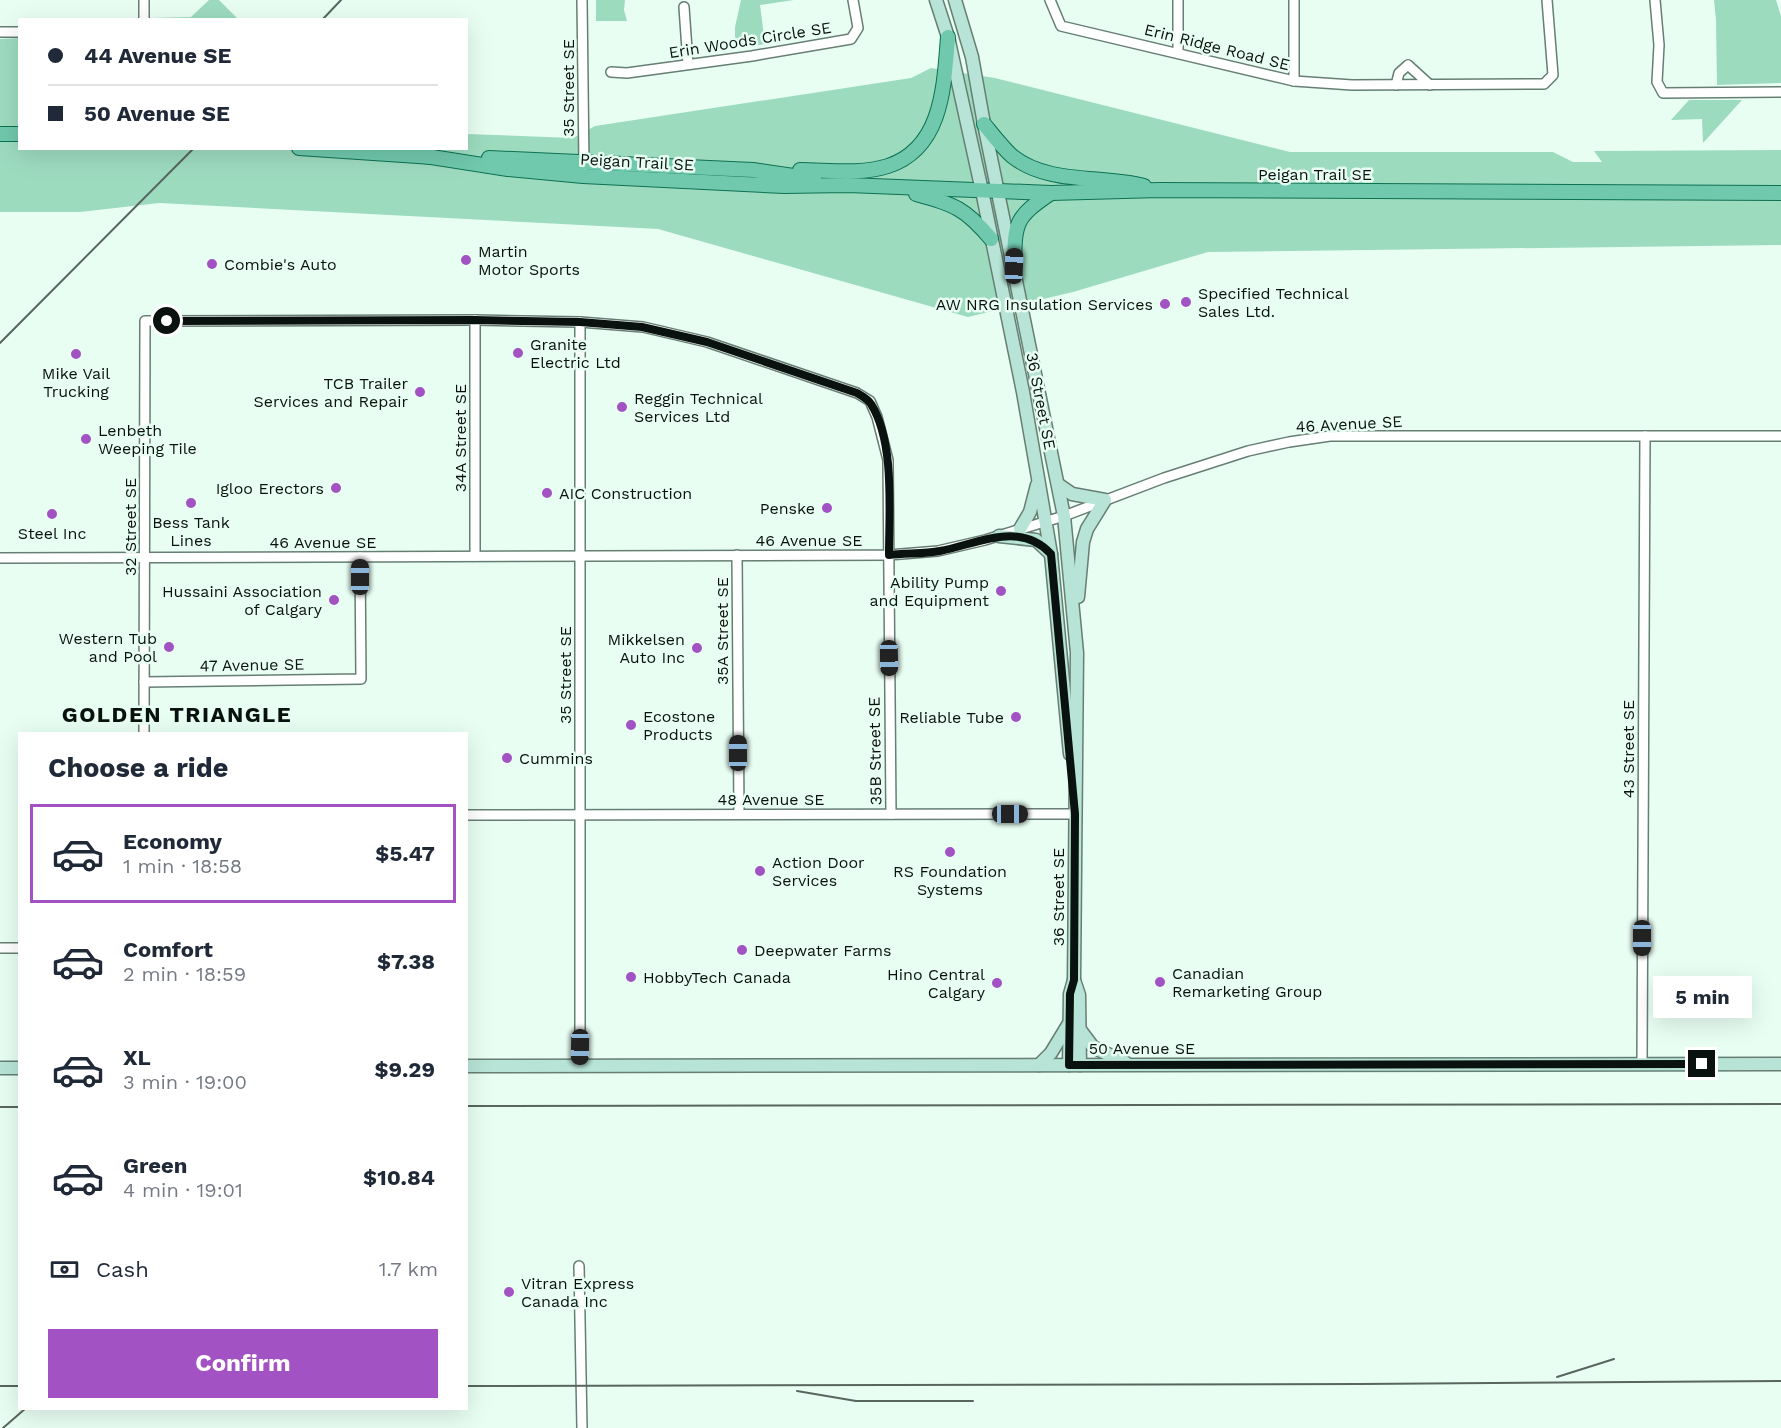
<!DOCTYPE html>
<html lang="en">
<head>
<meta charset="utf-8">
<style>
  :root { --surface:#fff; --page:#f6f6f7; --text:#1f2937; --muted:#747a83; --line:#e0e1e3; --accent:#a252c3 }
  body { margin:0; font-family:"Work Sans",sans-serif; background:var(--page); color:var(--text); height:100vh; display:flex; flex-direction:column; font-size:22px; white-space:nowrap }
  * { box-sizing:border-box; margin:0 }
  p { font-size:20px; color:var(--muted) }
  .icon { flex:none; width:33px; height:33px; fill:none; stroke:currentColor; stroke-width:2; stroke-linecap:round; stroke-linejoin:round }
  .map { position:relative; flex:1; overflow:hidden }
  .sheet { position:absolute; left:18px; top:732px; width:450px; height:678px; display:flex; flex-direction:column; background:var(--surface); border-radius:0px; box-shadow:0 6px 24px #0002 }
  .sheet>* { flex:none }
  .banner { position:absolute; left:18px; top:18px; width:450px; height:132px; border-radius:0px; box-shadow:0 6px 24px #0002; display:grid; align-content:center; height:132px; padding:0 30px; background:var(--surface) }
  .end { position:absolute; width:27px; height:27px; margin:-14px; border:8px solid #09120e; background:#fff; box-shadow:0 0 0 3px #fff }
  .from { border-radius:50% }
  .bubble { position:absolute; height:42px; border-radius:0px; background:var(--surface); box-shadow:0 6px 24px #0002; font-size:20px; font-weight:700; line-height:42px; text-align:center }
  .car { position:absolute; width:18px; height:36px; margin:-18px -9px; border-radius:8px; box-shadow:0 0 4px 2px #0007; background:linear-gradient(#222 24%,#8ab4d8 0 40%,#222 0 76%,#8ab4d8 0 86%,#222 0) }
  .banner b { display:flex; align-items:center; gap:21px; height:57px; font-size:22px }
  .banner b+b { border-top:2px solid var(--line) }
  .banner i { width:15px; height:15px; background:var(--text) }
  ul { padding:0; list-style:none }
  li { display:flex; align-items:center; gap:18px; height:99px; margin:0 12px 9px; padding:0 18px; border:3px solid transparent; border-radius:0px }
  li div { flex:1 }
  li b { display:block; font-size:22px }
  li em { font-style:normal; font-weight:700 }
  li.current { border-color:var(--accent) }
  li>.icon { width:54px; height:54px; stroke-width:1.5 }
  h2 { padding:0 30px; font-size:27px; line-height:72px }
  .pay { display:flex; align-items:center; gap:15px; height:66px; padding:0 30px; font-size:22px }
  .pay p { margin-inline-start:auto }
  .primary-button { display:flex; gap:12px; margin-top:auto; padding:12px 30px }
  .primary-button a { flex:1; height:69px; border-radius:0px; background:var(--accent); color:#fff; font-size:24px; font-weight:700; line-height:69px; text-align:center }
  .map>svg:first-child { display:block }
</style>
</head>
<body>
<div class="map">
<svg width="1781" height="1428" viewBox="0 0 1781 1428">
  <rect width="100%" height="100%" fill="#e8fef3"/>
  <g fill="#9ddbbf">
    <path d="M209,0h10l19,19h-86v-1l39,-1z"/>
    <path d="M596,0h29l-1,10 3,11h-31z"/>
    <path d="M741,0h53l-34,5 5,39 -30,4v-21z"/>
    <path d="M1714,0h62l5,16v67l-64,2 -1,-65z"/>
    <path d="M19,38l1,110h446l1,-14 106,4 22,-12 316,-48 20,-10 64,10 295,74h263l20,10h29l-8,-11 187,-1v95l-573,7 -135,40 -105,25 -310,-88 -499,-26 -79,9h-80v-173z"/>
    <path d="M1689,100h53l-39,43 -1,-24 -31,1z"/>
  </g>
  <g fill="none" stroke-linecap="round" stroke-linejoin="round">
    <defs>
      <g id="street">
        <path d="M582,0l2,166"/>
        <path d="M1050,0l11,26 233,55 58,4 192,-1 9,-9 -6,-75"/>
        <path d="M1178,0v52"/>
        <path d="M1294,0v81"/>
        <path d="M1655,0l4,45 -2,37 6,11 118,-1"/>
        <path d="M684,7l4,57"/>
        <path d="M144,20v-20"/>
        <path d="M0,32h20"/>
        <path d="M611,72l16,1 125,-17 99,-17 7,-11 -5,-28"/>
        <path d="M1396,85l3,-12 9,-8 22,20"/>
        <path d="M475,320v236"/>
        <path d="M737,555l2,259"/>
        <path d="M0,558l889,-3 49,-4 47,-11 79,-24 100,-38 84,-27 41,-9 41,-6h451"/>
        <path d="M144,682l217,-3 -1,-122"/>
        <path d="M144,734l1,-413 330,-1 105,2 63,5 64,15 150,51 13,8 7,16 11,43 3,354"/>
        <path d="M466,815l609,-1"/>
        <path d="M0,948h20"/>
        <path d="M1642,1063l3,-627"/>
        <path d="M580,1065v-743"/>
        <path d="M579,1266l3,162"/>
      </g>
      <g id="secondary">
        <path d="M936,0l12,37 34,154 41,201 15,86 13,76 19,200"/>
        <path d="M955,0l17,57 12,67 80,392 13,137 -3,327 -4,14 -1,71"/>
        <path d="M1059,485l13,9 33,6 -18,29 -4,13 -5,55"/>
        <path d="M1020,529l10,-17 7,-27"/>
        <path d="M999,536l37,4 15,14"/>
        <path d="M1074,980l5,15 1,70"/>
        <path d="M1081,1031l12,16 33,16"/>
        <path d="M1039,1065l12,-12 17,-28"/>
        <path d="M466,1066l1315,-2"/>
        <path d="M0,1068h20"/>
      </g>
      <g id="primary">
        <path d="M984,124c9,11 18,23 28,32 36,29 90,19 132,30"/>
        <path d="M0,134h20"/>
        <path d="M299,148l134,9"/>
        <path d="M425,156l83,13 75,7 201,10 64,-1 203,8 109,-3 621,3"/>
        <path d="M489,158l264,12 61,9"/>
        <path d="M800,170c28,0 60,5 88,-4 55,-18 56,-81 60,-129"/>
        <path d="M916,194c38,10 50,15 75,45"/>
        <path d="M1014,266c1,-43 0,-48 37,-73"/>
      </g>
    </defs>
    <use href="#street" stroke="#667e73" stroke-width="12"/>
    <use href="#secondary" stroke="#667e73" stroke-width="15"/>
    <use href="#primary" stroke="#0e7152" stroke-width="16"/>
    <use href="#street" stroke="#fff" stroke-width="9"/>
    <use href="#secondary" stroke="#b7e4d6" stroke-width="12"/>
    <use href="#primary" stroke="#70c8ad" stroke-width="14"/>
    <g stroke="#58665f" stroke-width="2">
      <path d="M322,20l19,-20"/>
      <path d="M0,343l194,-195"/>
      <path d="M466,1106l1315,-2"/>
      <path d="M0,1107h20"/>
      <path d="M1557,1377l57,-18"/>
      <path d="M0,1386h20"/>
      <path d="M466,1386l894,-2 421,-3"/>
      <path d="M797,1391l59,10h117"/>
      <path d="M3,1428l23,-20"/>
    </g>
  </g>
  <g fill="none" stroke-linecap="round" stroke-linejoin="round">
    <path stroke="#09120e" stroke-width="8" d="M167,321l307,-1 106,2 62,5 65,15 150,51c5,3 11,6 14,11 24,38 18,107 18,151 17,-2 35,-1 51,-4 37,-7 80,-31 111,3l24,260 -1,166 -4,14 -1,71 633,-1"/>
  </g>
  <g fill="#a252c3" stroke="#e8fef3" stroke-width="2">
    <circle cx="466" cy="260" r="6"/>
    <circle cx="212" cy="264" r="6"/>
    <circle cx="1186" cy="302" r="6"/>
    <circle cx="1165" cy="304" r="6"/>
    <circle cx="518" cy="353" r="6"/>
    <circle cx="76" cy="354" r="6"/>
    <circle cx="420" cy="392" r="6"/>
    <circle cx="622" cy="407" r="6"/>
    <circle cx="86" cy="439" r="6"/>
    <circle cx="336" cy="488" r="6"/>
    <circle cx="547" cy="493" r="6"/>
    <circle cx="191" cy="503" r="6"/>
    <circle cx="827" cy="508" r="6"/>
    <circle cx="52" cy="514" r="6"/>
    <circle cx="1001" cy="591" r="6"/>
    <circle cx="334" cy="600" r="6"/>
    <circle cx="169" cy="647" r="6"/>
    <circle cx="697" cy="648" r="6"/>
    <circle cx="1016" cy="717" r="6"/>
    <circle cx="631" cy="725" r="6"/>
    <circle cx="507" cy="758" r="6"/>
    <circle cx="950" cy="852" r="6"/>
    <circle cx="760" cy="871" r="6"/>
    <circle cx="742" cy="950" r="6"/>
    <circle cx="631" cy="977" r="6"/>
    <circle cx="1160" cy="982" r="6"/>
    <circle cx="997" cy="983" r="6"/>
    <circle cx="509" cy="1292" r="6"/>
  </g>
  <g text-anchor="middle" dominant-baseline="central" stroke-width="5" stroke-linejoin="round" paint-order="stroke">
    <g font-size="16" fill="#09120e" stroke="#e8fef3">
      <text transform="translate(750 40) rotate(-9)">Erin Woods Circle SE</text>
      <text transform="translate(1217 47) rotate(14)">Erin Ridge Road SE</text>
      <text transform="translate(568 88) rotate(-90)">35 Street SE</text>
      <text transform="translate(637 162) rotate(3)">Peigan Trail SE</text>
      <text x="1315" y="174">Peigan Trail SE</text>
      <text transform="translate(1041 401) rotate(79)">36 Street SE</text>
      <text transform="translate(1349 424) rotate(-3)">46 Avenue SE</text>
      <text transform="translate(460 438) rotate(-90)">34A Street SE</text>
      <text transform="translate(130 527) rotate(-90)">32 Street SE</text>
      <text x="809" y="540">46 Avenue SE</text>
      <text x="323" y="542">46 Avenue SE</text>
      <text transform="translate(722 631) rotate(-90)">35A Street SE</text>
      <text transform="translate(252 665) rotate(-1)">47 Avenue SE</text>
      <text transform="translate(565 675) rotate(-90)">35 Street SE</text>
      <text transform="translate(1628 749) rotate(-90)">43 Street SE</text>
      <text transform="translate(875 751) rotate(-91)">35B Street SE</text>
      <text x="771" y="799">48 Avenue SE</text>
      <text transform="translate(1058 897) rotate(-90)">36 Street SE</text>
      <text x="1142" y="1048">50 Avenue SE</text>
    </g>
    <g font-size="16" fill="#09120e" stroke="#e8fef3" text-anchor="start">
      <text x="478" y="251">Martin<tspan x="478" dy="18">Motor Sports</tspan></text>
      <text x="224" y="264">Combie's Auto</text>
      <text x="1198" y="293">Specified Technical<tspan x="1198" dy="18">Sales Ltd.</tspan></text>
      <text x="1153" y="304" text-anchor="end">AW NRG Insulation Services</text>
      <text x="530" y="344">Granite<tspan x="530" dy="18">Electric Ltd</tspan></text>
      <text x="76" y="373" text-anchor="middle">Mike Vail<tspan x="76" dy="18">Trucking</tspan></text>
      <text x="408" y="383" text-anchor="end">TCB Trailer<tspan x="408" dy="18">Services and Repair</tspan></text>
      <text x="634" y="398">Reggin Technical<tspan x="634" dy="18">Services Ltd</tspan></text>
      <text x="98" y="430">Lenbeth<tspan x="98" dy="18">Weeping Tile</tspan></text>
      <text x="324" y="488" text-anchor="end">Igloo Erectors</text>
      <text x="559" y="493">AIC Construction</text>
      <text x="815" y="508" text-anchor="end">Penske</text>
      <text x="191" y="522" text-anchor="middle">Bess Tank<tspan x="191" dy="18">Lines</tspan></text>
      <text x="52" y="533" text-anchor="middle">Steel Inc</text>
      <text x="989" y="582" text-anchor="end">Ability Pump<tspan x="989" dy="18">and Equipment</tspan></text>
      <text x="322" y="591" text-anchor="end">Hussaini Association<tspan x="322" dy="18">of Calgary</tspan></text>
      <text x="157" y="638" text-anchor="end">Western Tub<tspan x="157" dy="18">and Pool</tspan></text>
      <text x="685" y="639" text-anchor="end">Mikkelsen<tspan x="685" dy="18">Auto Inc</tspan></text>
      <text x="643" y="716">Ecostone<tspan x="643" dy="18">Products</tspan></text>
      <text x="1004" y="717" text-anchor="end">Reliable Tube</text>
      <text x="519" y="758">Cummins</text>
      <text x="772" y="862">Action Door<tspan x="772" dy="18">Services</tspan></text>
      <text x="950" y="871" text-anchor="middle">RS Foundation<tspan x="950" dy="18">Systems</tspan></text>
      <text x="754" y="950">Deepwater Farms</text>
      <text x="1172" y="973">Canadian<tspan x="1172" dy="18">Remarketing Group</tspan></text>
      <text x="985" y="974" text-anchor="end">Hino Central<tspan x="985" dy="18">Calgary</tspan></text>
      <text x="643" y="977">HobbyTech Canada</text>
      <text x="521" y="1283">Vitran Express<tspan x="521" dy="18">Canada Inc</tspan></text>
    </g>
    <g font-size="22" font-weight="bold" letter-spacing="1.5" fill="#09120e" stroke="#e8fef3">
      <text x="177" y="714">GOLDEN TRIANGLE</text>
    </g>
  </g>
</svg>
<i class="end from" style="left:167px;top:321px"></i>
<i class="end" style="left:1702px;top:1064px"></i>
<div class="bubble" style="left:1653px;top:976px;width:99px">5 min</div>
<i class="car" style="left:1014px;top:266px;rotate:2deg"></i>
<i class="car" style="left:360px;top:577px;rotate:0deg"></i>
<i class="car" style="left:889px;top:658px;rotate:179deg"></i>
<i class="car" style="left:738px;top:753px;rotate:0deg"></i>
<i class="car" style="left:1010px;top:814px;rotate:90deg"></i>
<i class="car" style="left:1642px;top:938px;rotate:180deg"></i>
<i class="car" style="left:580px;top:1047px;rotate:181deg"></i>
<div class="banner">
<b><i class="from"></i>44 Avenue SE</b>
<b><i></i>50 Avenue SE</b>
</div>
<section class="sheet">
<h2>Choose a ride</h2>
<ul>
<li class="current"><svg class="icon" aria-label="car" viewBox="0 0 24 24"><path d="M5 17H2v-5l4-1 3-4h7l3 4 3 1v5h-3M9 17h6M6 11h13"/><circle cx="7" cy="17" r="2"/><circle cx="17" cy="17" r="2"/></svg><div><b>Economy</b><p>1 min · 18:58</p></div><em>$5.47</em></li>
<li><svg class="icon" aria-label="car" viewBox="0 0 24 24"><path d="M5 17H2v-5l4-1 3-4h7l3 4 3 1v5h-3M9 17h6M6 11h13"/><circle cx="7" cy="17" r="2"/><circle cx="17" cy="17" r="2"/></svg><div><b>Comfort</b><p>2 min · 18:59</p></div><em>$7.38</em></li>
<li><svg class="icon" aria-label="car" viewBox="0 0 24 24"><path d="M5 17H2v-5l4-1 3-4h7l3 4 3 1v5h-3M9 17h6M6 11h13"/><circle cx="7" cy="17" r="2"/><circle cx="17" cy="17" r="2"/></svg><div><b>XL</b><p>3 min · 19:00</p></div><em>$9.29</em></li>
<li><svg class="icon" aria-label="car" viewBox="0 0 24 24"><path d="M5 17H2v-5l4-1 3-4h7l3 4 3 1v5h-3M9 17h6M6 11h13"/><circle cx="7" cy="17" r="2"/><circle cx="17" cy="17" r="2"/></svg><div><b>Green</b><p>4 min · 19:01</p></div><em>$10.84</em></li>
</ul>
<div class="pay"><svg class="icon" aria-label="cash" viewBox="0 0 24 24"><path d="M3 7h18v10H3z"/><circle cx="12" cy="12" r="2"/></svg>Cash<p>1.7 km</p></div>
<div class="primary-button"><a>Confirm</a></div>
</section>
</div>
</body>
</html>
